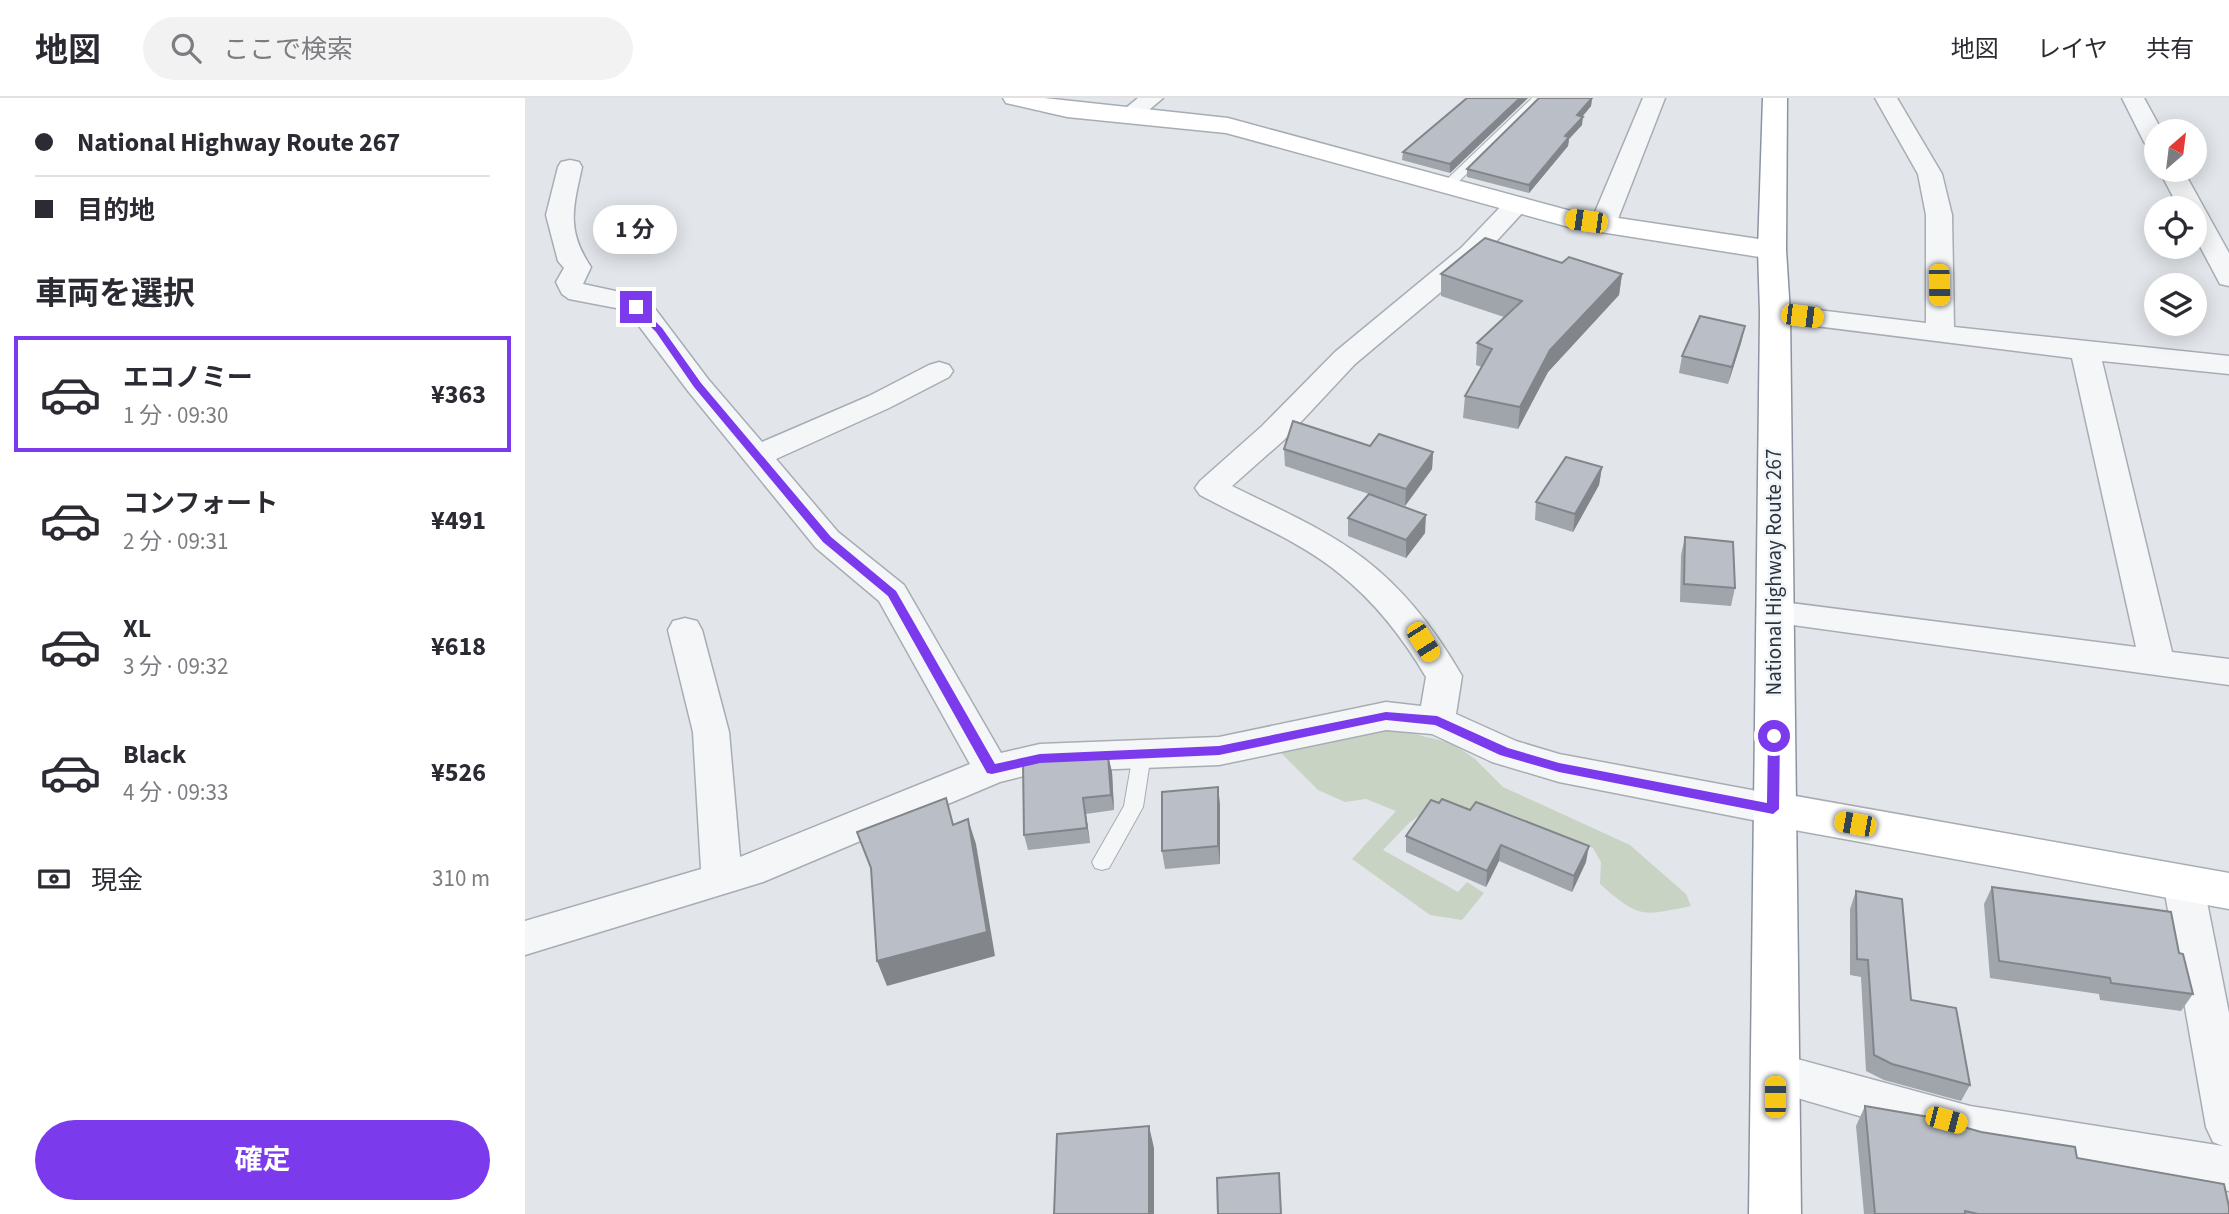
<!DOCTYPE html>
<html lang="ja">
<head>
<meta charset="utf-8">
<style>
  :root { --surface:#fff; --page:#f2f2f3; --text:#2b2b33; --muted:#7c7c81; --line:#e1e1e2; --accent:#7c3aed }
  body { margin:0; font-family:"Source Sans 3","Noto Sans JP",sans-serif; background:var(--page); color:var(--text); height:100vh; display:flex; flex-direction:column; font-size:26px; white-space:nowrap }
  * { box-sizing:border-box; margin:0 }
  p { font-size:23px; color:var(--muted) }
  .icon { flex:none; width:38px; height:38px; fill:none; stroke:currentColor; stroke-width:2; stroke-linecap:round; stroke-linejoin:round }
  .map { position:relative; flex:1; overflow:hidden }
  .panel { display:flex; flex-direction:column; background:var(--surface); width:525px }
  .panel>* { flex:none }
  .top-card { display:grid; align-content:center; height:154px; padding:0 35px; background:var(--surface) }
  .needle { width:46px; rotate:28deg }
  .buttons { position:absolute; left:1619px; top:21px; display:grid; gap:14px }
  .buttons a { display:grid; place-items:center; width:63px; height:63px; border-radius:50%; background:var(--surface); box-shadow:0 4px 18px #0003; font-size:35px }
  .end { position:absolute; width:32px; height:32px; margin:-16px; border:9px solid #7c3aed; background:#fff; box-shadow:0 0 0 4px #fff }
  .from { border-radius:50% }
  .bubble { position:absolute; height:49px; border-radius:24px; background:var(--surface); box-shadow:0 4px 18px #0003; font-size:23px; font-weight:700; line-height:49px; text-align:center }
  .car { position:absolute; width:21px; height:42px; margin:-21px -10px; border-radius:9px; box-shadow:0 0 5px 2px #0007; background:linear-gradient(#f5c518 24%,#345 0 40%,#f5c518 0 76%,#345 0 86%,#f5c518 0) }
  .top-card b { display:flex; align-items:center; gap:24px; height:66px; font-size:26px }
  .top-card b+b { border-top:2px solid var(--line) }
  .top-card i { width:18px; height:18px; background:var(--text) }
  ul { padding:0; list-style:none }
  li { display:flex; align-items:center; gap:21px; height:116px; margin:0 14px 10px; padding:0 21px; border:4px solid transparent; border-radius:0px }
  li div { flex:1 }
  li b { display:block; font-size:26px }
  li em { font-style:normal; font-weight:700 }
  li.current { border-color:var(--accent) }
  li>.icon { width:63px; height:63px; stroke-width:1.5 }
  h2 { padding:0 35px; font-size:32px; line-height:84px }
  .pay { display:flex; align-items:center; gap:18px; height:77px; padding:0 35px; font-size:26px }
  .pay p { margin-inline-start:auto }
  .button { display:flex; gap:14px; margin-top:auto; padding:14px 35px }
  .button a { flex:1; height:80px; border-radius:42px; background:var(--accent); color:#fff; font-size:28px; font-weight:700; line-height:80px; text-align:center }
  header { display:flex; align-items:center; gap:42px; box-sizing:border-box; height:98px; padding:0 35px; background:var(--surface); border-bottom:2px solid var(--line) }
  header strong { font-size:33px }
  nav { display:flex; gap:38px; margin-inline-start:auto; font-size:24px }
  .search { width:490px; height:63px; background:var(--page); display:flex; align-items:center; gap:18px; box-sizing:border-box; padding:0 24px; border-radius:38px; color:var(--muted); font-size:26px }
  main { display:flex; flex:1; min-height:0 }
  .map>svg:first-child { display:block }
</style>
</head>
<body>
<header>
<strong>地図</strong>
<div class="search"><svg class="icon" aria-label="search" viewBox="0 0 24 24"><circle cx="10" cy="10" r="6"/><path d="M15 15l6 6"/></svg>ここで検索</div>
<nav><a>地図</a><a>レイヤ</a><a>共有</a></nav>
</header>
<main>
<section class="panel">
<div class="top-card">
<b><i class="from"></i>National Highway Route 267</b>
<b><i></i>目的地</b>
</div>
<h2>車両を選択</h2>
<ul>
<li class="current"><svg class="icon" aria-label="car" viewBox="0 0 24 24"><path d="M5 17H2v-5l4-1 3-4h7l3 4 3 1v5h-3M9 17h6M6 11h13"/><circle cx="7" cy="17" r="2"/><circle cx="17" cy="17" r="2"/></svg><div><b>エコノミー</b><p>1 分 · 09:30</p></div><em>¥363</em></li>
<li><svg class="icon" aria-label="car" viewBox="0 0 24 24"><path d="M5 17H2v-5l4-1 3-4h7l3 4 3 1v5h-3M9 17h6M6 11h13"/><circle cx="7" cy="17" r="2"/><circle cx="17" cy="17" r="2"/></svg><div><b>コンフォート</b><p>2 分 · 09:31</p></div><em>¥491</em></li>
<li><svg class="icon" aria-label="car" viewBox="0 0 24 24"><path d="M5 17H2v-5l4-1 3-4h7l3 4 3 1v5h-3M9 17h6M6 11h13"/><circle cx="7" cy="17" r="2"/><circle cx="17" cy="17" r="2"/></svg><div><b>XL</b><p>3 分 · 09:32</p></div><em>¥618</em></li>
<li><svg class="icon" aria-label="car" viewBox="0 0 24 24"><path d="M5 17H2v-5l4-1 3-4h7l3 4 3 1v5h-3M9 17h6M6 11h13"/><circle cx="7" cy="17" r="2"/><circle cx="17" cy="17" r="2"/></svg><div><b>Black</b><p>4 分 · 09:33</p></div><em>¥526</em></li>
</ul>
<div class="pay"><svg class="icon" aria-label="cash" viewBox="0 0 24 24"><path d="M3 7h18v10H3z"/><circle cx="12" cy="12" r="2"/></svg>現金<p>310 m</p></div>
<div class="button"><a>確定</a></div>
</section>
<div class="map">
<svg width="1704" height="1116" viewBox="0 0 1704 1116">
  <rect width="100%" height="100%" fill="#e2e6ea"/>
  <path fill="#c9d3c4" d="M867,627l30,11 30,7 23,16 28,28 127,58 56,49 5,12c-50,10 -51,13 -91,-22l1,-22 -8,-14 -79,-28 -83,-13 -22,16 -26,27 75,42 9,-10 17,11 -22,27 -32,-5 -78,-56 44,-48 -30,-12 -21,3 -27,-12 -37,-37 24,-9z"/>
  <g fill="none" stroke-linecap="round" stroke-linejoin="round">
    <defs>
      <g id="lane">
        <path d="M1007,0h13l-94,91h-8v-6z"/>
        <path d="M617,649l7,2 2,5 -8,53 -34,61 -7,2 -7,-2 -3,-6 32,-56 9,-52 2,-5z"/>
      </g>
      <g id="street">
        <path d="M613,0h25l-27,23h-16l-4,-5z"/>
        <path d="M1118,0h22l-49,126 -4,5 -9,3 -9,-3 -4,-5z"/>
        <path d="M1350,0h22l45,76 10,41 2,112 275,29v18l-127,-13 70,291 57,7v26l-466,-64 -5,-8 5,-8 12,-4 361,46 -64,-289 -297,-37 -10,-2 -4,-6 4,-6 10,-2 151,18v-108l-8,-41z"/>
        <path d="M1597,0h22l18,33h-6v18l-8,-2 -4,-5z"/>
        <path d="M45,62l9,2 3,5c-9,41 -16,63 9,100l-8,17 51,11 19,11 55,73 54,63 107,-46 60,-31 10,-3 10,3 4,6 -4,6 -60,31 -113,51 62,73 66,53 97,168 39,-9 179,-7 167,-35 35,4 5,-29c-23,-39 -50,-74 -86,-103 -40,-33 -94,-54 -140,-79l-5,-7 5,-7 62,-55 73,-74 126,-104 46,-48 9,-3 9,3 4,5 -4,5 -46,50 -124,104 -71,76 -52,46c44,22 92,42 131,72 41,31 73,73 99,118l-6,38 60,27 43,13 214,40 14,4 5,11 -5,11 -14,4 -214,-42 -67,-20 -60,-28 -46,-4 -167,35 -179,7 -40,10 -237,100 -238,73v-34l176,-52 -8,-137 -25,-102 5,-9 12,-3 12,3 5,9 27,102 11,125 230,-93 -91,-163 -63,-53 -128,-157 -55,-73 -17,-10 -47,-9 -7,-5 -6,-12 8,-14 -6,-7 -12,-46 12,-48 3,-5z"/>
        <path d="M1634,72h24l46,83v33l-9,-2 -25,-47v-29h-16z"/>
        <path d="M1658,768l14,4 6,12 26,131v178l-259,-43 -211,-61 -6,-14 6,-14 16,-6 195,53 253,40 -10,-4 -7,-15 -43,-245 6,-12z"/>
      </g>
      <g id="secondary">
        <path d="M478,0h41l184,20 343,93 201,30 10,3 4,6 -4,6 -10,3 -203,-32 -343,-94 -159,-16 -61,-14z"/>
        <path d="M1248,694l456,81v36l-456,-83 -15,-5 -6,-12 6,-12z"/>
      </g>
      <path id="highway" d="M1238,0h24l-1,152 4,63 11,901h-52l11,-901 -2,-63z"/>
    </defs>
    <use href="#lane" stroke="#a7adb4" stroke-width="2"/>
    <use href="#street" stroke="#a7adb4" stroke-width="3"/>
    <use href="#secondary" stroke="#a7adb4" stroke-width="3"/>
    <use href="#highway" stroke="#8b94a0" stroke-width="3"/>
    <use href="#lane" fill="#f5f6f8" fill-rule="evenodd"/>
    <use href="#street" fill="#f5f6f8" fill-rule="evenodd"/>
    <use href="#secondary" fill="#fff" fill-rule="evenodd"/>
    <use href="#highway" fill="#fff" fill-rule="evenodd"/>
  </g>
  <g fill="#a0a4ab">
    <path d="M942,0h61l-78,75 -48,-13 1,-8z"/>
    <path d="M1067,0l-1,8 -9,11v8l-13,14 -1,7 -39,47 -62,-16v-8z"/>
    <path d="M1037,165l60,11 -3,21 -71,77 -30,57 -55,-11 2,-22 17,-29 -6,-2 1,-22 27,-26 -63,-21v-22z"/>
    <path d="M1220,228l-4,17 -13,41 -49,-11 3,-17z"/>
    <path d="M845,348l63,6 -1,17 -27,37 -18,-6 38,33 -19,25 -58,-22v-18l21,-24 -84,-28 -1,-17z"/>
    <path d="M1077,369l-3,18 -26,47 -38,-12 1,-18z"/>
    <path d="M1160,439l50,51 -4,18 -51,-4 1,-47z"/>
    <path d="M583,658l4,16 2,38 -28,4 4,29 -62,7 -4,-15z"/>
    <path d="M693,689l2,18v59l-55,5 -3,-18z"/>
    <path d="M906,702l155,62 -14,30 -73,-31 -13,26 -80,-35v-16z"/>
    <path d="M1467,789l187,66 14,41 -12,17 -81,-11 -1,-6 -109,-16 -6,-74z"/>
    <path d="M1331,793l55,109 59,85 -9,16 -77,-21 -18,-9 -5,-94 -11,-2v-66z"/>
    <path d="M1340,1008l212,52 152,56h-365l-8,-88z"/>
  </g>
  <g fill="#82868b">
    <path d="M995,0h8l-78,75v-9z"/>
    <path d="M1067,0l-1,8 -15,18 1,-9z"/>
    <path d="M1058,19l-1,8 -13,14 -1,7 -39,47v-8l36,-49z"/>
    <path d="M1097,176l-3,21 -71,77 -30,57 2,-22 30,-57z"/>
    <path d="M1220,228l-4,17 -13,41 4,-17z"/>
    <path d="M908,354l-1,17 -27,37 1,-17z"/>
    <path d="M1077,369l-3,18 -26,47 2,-18z"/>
    <path d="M901,417l-1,18 -19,25v-18z"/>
    <path d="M583,658l4,16 2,38 -3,-15z"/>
    <path d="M693,689l2,18v59l-2,-18z"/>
    <path d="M558,700l3,16 4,29 -3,-15z"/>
    <path d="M443,721l8,25 19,112 -108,30 -10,-25z"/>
    <path d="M976,747l-2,16 -13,26 1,-16z"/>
    <path d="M1064,748l-3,16 -14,30 2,-16z"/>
    <path d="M624,1028l5,22v66h-5z"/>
  </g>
  <g fill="#babfc7" stroke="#82868b" stroke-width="2">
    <path d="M942,0h53l-70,66 -47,-12z"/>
    <path d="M1014,0h53l-15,17 6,2 -18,19 4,1 -40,48 -62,-16z"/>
    <path d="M960,140l77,25 7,-6 53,17 -72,76 -30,57 -55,-11 27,-47 -15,-6 45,-42 -81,-27z"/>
    <path d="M1175,218l45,10 -13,41 -50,-11z"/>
    <path d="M768,323l77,25 9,-12 54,18 -27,37 -122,-40z"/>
    <path d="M1041,359l36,10 -27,47 -39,-12z"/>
    <path d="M844,396l57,21 -20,25 -58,-22z"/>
    <path d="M1160,439l48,5 2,46 -51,-4z"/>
    <path d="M583,658l3,39 -28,3 4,30 -63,7 -1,-73 14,-3z"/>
    <path d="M693,689v59l-56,5v-59z"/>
    <path d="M421,700l7,27 15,-6 19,113 -110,29 -6,-93 -14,-36z"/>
    <path d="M917,701l28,11 6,-8 113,44 -15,30 -73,-31 -14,26 -81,-35 25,-36 8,3z"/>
    <path d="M1467,789l179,25 8,41 4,1 10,40 -82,-11 -1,-5 -111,-17z"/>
    <path d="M1331,793l46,8 9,101 45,8 14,77 -78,-21 -18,-9 -6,-95 -11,-1z"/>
    <path d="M1340,1008l64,11 52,15 94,15 2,11 147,26 5,23v7h-251l-13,-3v3h-90z"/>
    <path d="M624,1028v88h-96h1l3,-80z"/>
    <path d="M754,1075l2,41h-63l-1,-36z"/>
  </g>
  <path fill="#7c3aed" d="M108,207h6l23,23 39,55 130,154 65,54 99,173 45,-10 179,-8 167,-34 51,4 71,32 51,15 208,40 1,-67 6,-5 6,5 -1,73 -6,5 -214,-42 -59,-17 -65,-30 -49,-5 -167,35 -179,8 -48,11 -5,-1 -99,-177 -65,-54 -129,-155 -38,-55 -23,-23z"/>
  <g text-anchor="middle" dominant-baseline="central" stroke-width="5" stroke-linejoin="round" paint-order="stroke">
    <g font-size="21" fill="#2b3541" stroke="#f2f5f7">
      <text transform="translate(1249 474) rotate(-90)">National Highway Route 267</text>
    </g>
  </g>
</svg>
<div class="buttons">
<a><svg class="needle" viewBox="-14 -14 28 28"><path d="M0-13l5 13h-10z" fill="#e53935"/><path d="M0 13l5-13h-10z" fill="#7c7c81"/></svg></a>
<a><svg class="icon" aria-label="locate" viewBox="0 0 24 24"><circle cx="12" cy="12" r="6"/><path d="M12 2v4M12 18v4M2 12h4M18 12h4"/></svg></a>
<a><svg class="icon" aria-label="layers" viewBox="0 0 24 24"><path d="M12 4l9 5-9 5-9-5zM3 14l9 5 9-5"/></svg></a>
</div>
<i class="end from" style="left:1249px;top:638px"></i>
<i class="end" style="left:111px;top:209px"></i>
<div class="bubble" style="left:68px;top:107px;width:84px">1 分</div>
<i class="car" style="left:1061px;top:123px;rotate:278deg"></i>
<i class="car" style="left:1414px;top:187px;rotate:179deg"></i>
<i class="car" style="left:1277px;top:218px;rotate:97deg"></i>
<i class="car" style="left:898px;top:544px;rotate:148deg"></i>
<i class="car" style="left:1330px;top:726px;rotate:280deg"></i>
<i class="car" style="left:1250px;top:999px;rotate:0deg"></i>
<i class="car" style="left:1421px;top:1022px;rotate:105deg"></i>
</div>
</main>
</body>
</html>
